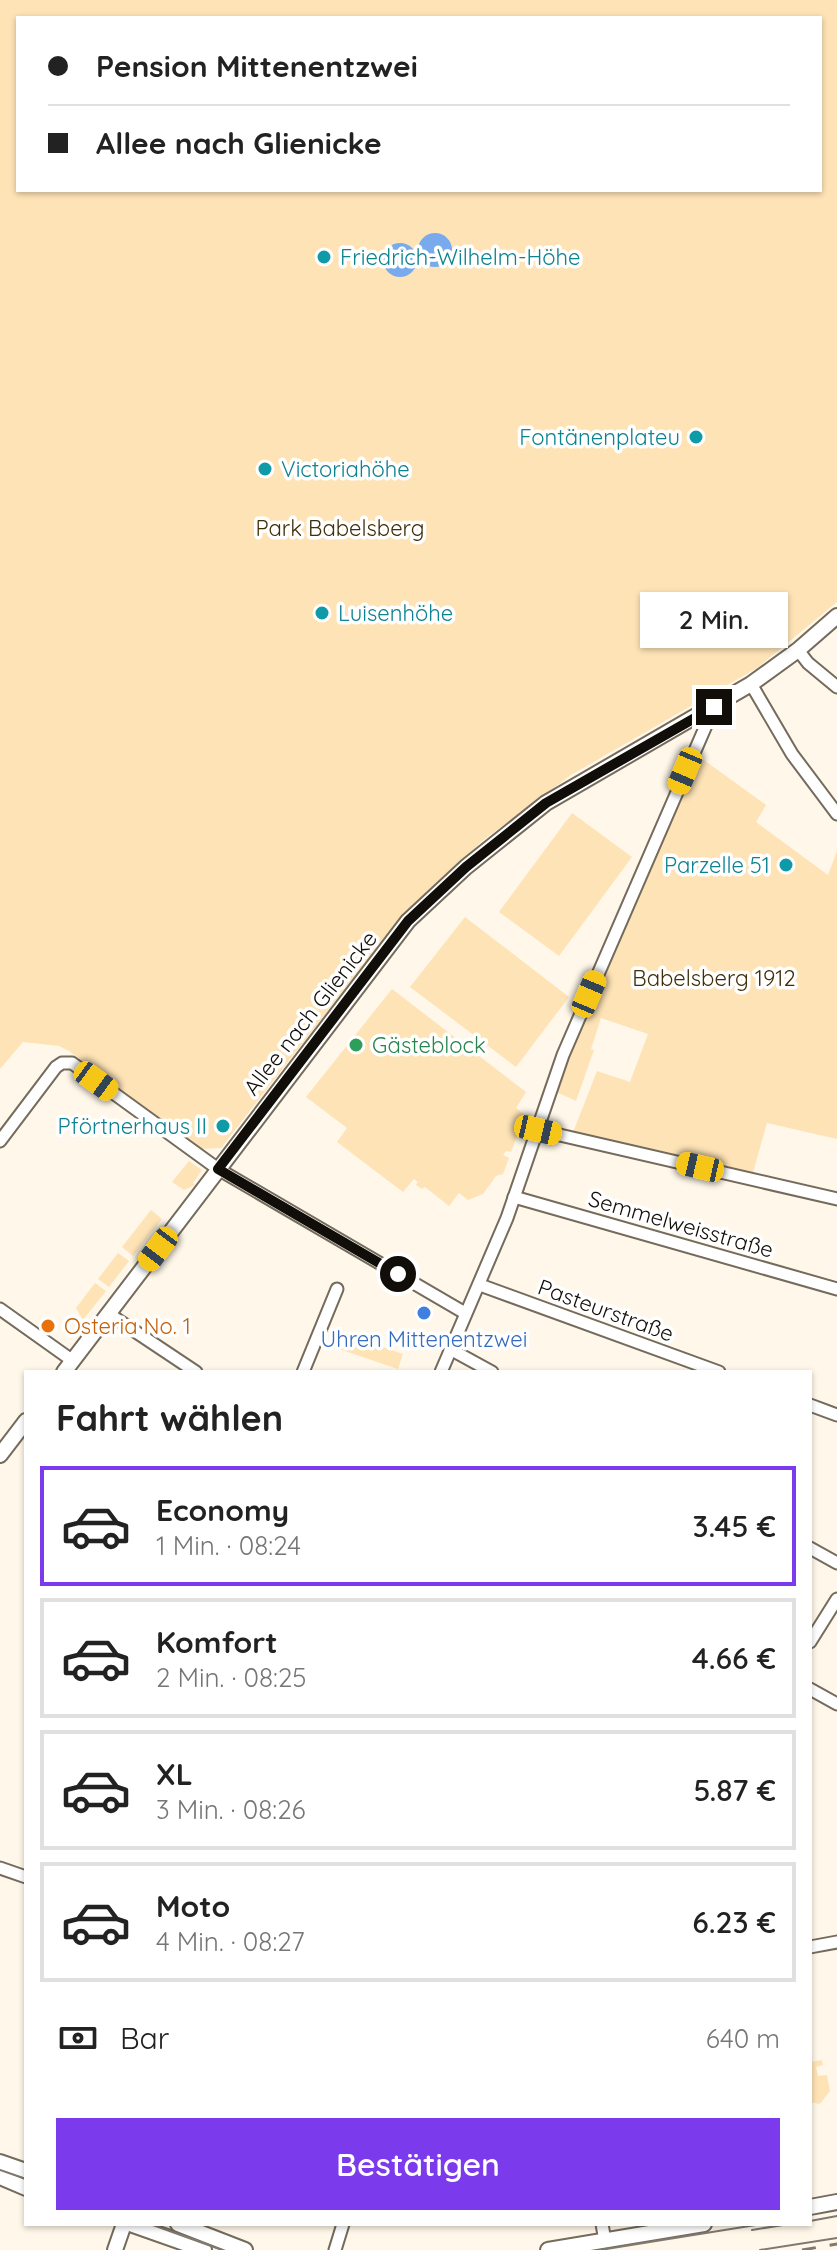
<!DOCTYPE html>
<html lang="de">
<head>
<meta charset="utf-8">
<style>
  :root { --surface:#fff; --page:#f6f6f6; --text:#222; --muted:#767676; --line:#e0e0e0; --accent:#7c3aed }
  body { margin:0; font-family:Quicksand,sans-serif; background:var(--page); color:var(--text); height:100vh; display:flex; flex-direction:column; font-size:30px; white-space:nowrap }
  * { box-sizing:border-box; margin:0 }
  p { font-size:26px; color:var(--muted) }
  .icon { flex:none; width:44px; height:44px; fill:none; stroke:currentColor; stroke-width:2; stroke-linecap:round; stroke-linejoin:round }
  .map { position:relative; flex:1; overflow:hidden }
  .details { position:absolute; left:24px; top:1370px; width:788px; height:856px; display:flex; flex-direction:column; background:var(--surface); border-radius:0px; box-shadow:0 2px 6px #0004 }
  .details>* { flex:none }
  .top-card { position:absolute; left:16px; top:16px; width:806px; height:176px; border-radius:0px; box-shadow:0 2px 6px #0004; display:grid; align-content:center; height:176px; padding:0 32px; background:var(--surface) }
  .end { position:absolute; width:36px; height:36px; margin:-18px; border:10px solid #110d08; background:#fff; box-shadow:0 0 0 4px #fff }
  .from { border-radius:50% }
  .bubble { position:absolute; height:56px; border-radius:0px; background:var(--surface); box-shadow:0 2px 6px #0004; font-size:26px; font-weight:600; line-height:56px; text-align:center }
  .car { position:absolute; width:24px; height:48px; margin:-24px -12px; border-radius:10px; box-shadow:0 0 6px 2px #0007; background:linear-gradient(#f5c518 24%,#345 0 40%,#f5c518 0 76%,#345 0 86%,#f5c518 0) }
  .top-card b { display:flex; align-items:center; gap:28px; height:76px; font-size:30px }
  .top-card b+b { border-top:2px solid var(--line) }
  .top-card i { width:20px; height:20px; background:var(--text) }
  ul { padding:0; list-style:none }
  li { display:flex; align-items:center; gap:24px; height:120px; margin:0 16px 12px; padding:0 16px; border:4px solid var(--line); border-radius:0px }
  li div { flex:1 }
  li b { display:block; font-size:30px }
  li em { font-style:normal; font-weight:600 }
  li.on { border-color:var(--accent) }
  li>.icon { width:72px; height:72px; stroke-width:1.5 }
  h2 { padding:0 32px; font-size:36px; line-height:96px }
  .pay { display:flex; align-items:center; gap:20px; height:88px; padding:0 32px; font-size:30px }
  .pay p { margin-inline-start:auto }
  .cta { display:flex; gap:16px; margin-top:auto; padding:16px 32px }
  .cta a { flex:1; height:92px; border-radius:0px; background:var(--accent); color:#fff; font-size:32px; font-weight:600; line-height:92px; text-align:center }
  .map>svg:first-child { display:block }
</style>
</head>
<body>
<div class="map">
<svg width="837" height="2250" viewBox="0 0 837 2250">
  <rect width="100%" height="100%" fill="#fff7e9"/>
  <g fill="#fee3b6" fill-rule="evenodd">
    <path d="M0,0h837v602l-80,66 -186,107 -89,66 -88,85 -173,222 -22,1 -130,-98 -10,-5 -36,-4 -23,27zM18,18h802v172h-802z"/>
    <path d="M697,755l69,50 -10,17 72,53 9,-24v288l-70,-16 -15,53 -180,-41 25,-64 33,11 18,-48 -47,-16 -10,31 3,1 -18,51 -24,-11z"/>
    <path d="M572,813l60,44 -73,99 -60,-44z"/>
    <path d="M465,917l104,80 -53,70 -106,-80z"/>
    <path d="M392,989l134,103 -10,16 14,11 -13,17 -6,16 -5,-1 -3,4 6,3 -6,16 -7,2 -13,18 -15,6 -9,-7 -10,13 -24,-19 -3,2 -6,-4 2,-3 -4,-3 -11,13 -66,-50 10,-14 -41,-31z"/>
    <path d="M189,1161l13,9 -9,13 2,2 -11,5 -12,-8z"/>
    <path d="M151,1210l11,9 -29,37 -11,-9z"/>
    <path d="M118,1253l11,8 -20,26 -11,-8z"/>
    <path d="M95,1283l11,8 -23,29 -7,-12z"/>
    <path d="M344,1334l59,20 -5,15 -59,-20z"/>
    <path d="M822,2060l1,5 -7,2 2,9 9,-1 3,16 -10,13 -10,-2v-40z"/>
  </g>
  <g fill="#79aaee">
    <circle cx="435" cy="250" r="17"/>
    <circle cx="400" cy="260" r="17"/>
  </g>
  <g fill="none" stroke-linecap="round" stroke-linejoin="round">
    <defs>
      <g id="minor">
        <path d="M798,650l10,13 29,24"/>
        <path d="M751,684l41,70 45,60"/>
        <path d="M538,1130l299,69"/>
        <path d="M0,1141l56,-74 6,-4h10l146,106 247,144"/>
        <path d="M514,1197l323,92"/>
        <path d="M480,1285l239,87"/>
        <path d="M0,1309l73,52"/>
        <path d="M109,1314l87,58"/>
        <path d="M450,1349l42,23"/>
        <path d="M303,1372l34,-83"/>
        <path d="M441,1372l66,-154 56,-163 151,-348"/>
        <path d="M810,1405l27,10"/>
        <path d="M810,1548l27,15"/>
        <path d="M810,1642l27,-43"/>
        <path d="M810,1689l27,15"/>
        <path d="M0,1868l26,9"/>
        <path d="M810,1947l27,-5"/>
        <path d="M602,2224l3,17"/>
        <path d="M335,2250l8,-26"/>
      </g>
      <g id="tertiary">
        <path d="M64,1372l344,-451 58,-54 80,-64 205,-119 47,-34 39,-34"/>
        <path d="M0,1455l26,-34"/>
        <path d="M0,2162l26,9"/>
        <path d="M0,2177l26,11"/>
        <path d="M810,2207l27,-5"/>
        <path d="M130,2224l74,26"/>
        <path d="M178,2224l67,26"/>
        <path d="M115,2250l9,-26"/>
        <path d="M548,2250l156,-26"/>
      </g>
    </defs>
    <use href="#minor" stroke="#746b5c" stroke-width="15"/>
    <use href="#tertiary" stroke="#746b5c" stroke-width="18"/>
    <use href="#minor" stroke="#fff" stroke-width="11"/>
    <use href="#tertiary" stroke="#fff" stroke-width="14"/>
    <g stroke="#7e786f" stroke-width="2">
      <path d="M0,2170l26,9"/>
      <path d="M810,2221l27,-5"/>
      <path d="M150,2224l72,26"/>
      <path d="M752,2230l37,-6"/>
      <path d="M600,2250l162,-26"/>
      <path d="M760,2250l77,-12"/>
    </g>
    <path stroke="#7e786f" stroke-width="3" stroke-dasharray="14 14" stroke-linecap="butt" d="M802,2250l35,-6"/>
  </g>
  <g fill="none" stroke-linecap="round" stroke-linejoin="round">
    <path stroke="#110d08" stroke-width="10" d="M398,1274l-180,-105 190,-248 58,-54 80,-64 168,-96"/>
  </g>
  <g fill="#0f9aa8" stroke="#fff" stroke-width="3">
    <circle cx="324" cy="257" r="8"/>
    <circle cx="696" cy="437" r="8"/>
    <circle cx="265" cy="469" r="8"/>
    <circle cx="322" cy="613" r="8"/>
    <circle cx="786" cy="865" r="8"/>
    <circle cx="223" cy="1126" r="8"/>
  </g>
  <circle fill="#2e9e5b" stroke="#fff" stroke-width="3" cx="356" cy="1045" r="8"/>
  <circle fill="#3f7fe0" stroke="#fff" stroke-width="3" cx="424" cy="1313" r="8"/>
  <circle fill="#e8710a" stroke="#fff" stroke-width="3" cx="48" cy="1326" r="8"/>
  <g text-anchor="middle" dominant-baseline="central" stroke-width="7" stroke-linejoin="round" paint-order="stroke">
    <g font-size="22" fill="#0d838f" stroke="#fff" text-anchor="start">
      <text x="340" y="257">Friedrich-Wilhelm-Höhe</text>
      <text x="680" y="437" text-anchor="end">Fontänenplateu</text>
      <text x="281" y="469">Victoriahöhe</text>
      <text x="338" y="613">Luisenhöhe</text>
      <text x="770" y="865" text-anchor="end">Parzelle 51</text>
      <text x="207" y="1126" text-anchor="end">Pförtnerhaus II</text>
    </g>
    <g font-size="22" fill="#402e09" stroke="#fff">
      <text x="340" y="528">Park Babelsberg</text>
      <text x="714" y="978">Babelsberg 1912</text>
    </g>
    <g font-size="22" fill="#110d08" stroke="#fff">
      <text transform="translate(310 1013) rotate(-52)">Allee nach Glienicke</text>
      <text transform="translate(681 1224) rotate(16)">Semmelweisstraße</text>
      <text transform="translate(606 1310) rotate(20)">Pasteurstraße</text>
    </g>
    <g font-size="22" fill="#27864d" stroke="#fff" text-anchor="start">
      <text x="372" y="1045">Gästeblock</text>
    </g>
    <g font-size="22" fill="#c56008" stroke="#fff" text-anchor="start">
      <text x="64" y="1326">Osteria No. 1</text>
    </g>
    <g font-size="22" fill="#366cbe" stroke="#fff">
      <text x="424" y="1339">Uhren Mittenentzwei</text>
    </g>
  </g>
</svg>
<i class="end from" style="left:398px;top:1274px"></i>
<i class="end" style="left:714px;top:707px"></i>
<div class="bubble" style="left:640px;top:592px;width:148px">2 Min.</div>
<i class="car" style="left:685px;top:771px;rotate:203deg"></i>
<i class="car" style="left:589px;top:994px;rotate:23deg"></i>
<i class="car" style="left:96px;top:1081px;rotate:126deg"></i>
<i class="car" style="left:538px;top:1130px;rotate:103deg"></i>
<i class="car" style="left:700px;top:1167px;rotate:283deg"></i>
<i class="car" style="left:158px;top:1249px;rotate:217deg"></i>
<div class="top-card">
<b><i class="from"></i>Pension Mittenentzwei</b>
<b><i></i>Allee nach Glienicke</b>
</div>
<section class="details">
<h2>Fahrt wählen</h2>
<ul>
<li class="on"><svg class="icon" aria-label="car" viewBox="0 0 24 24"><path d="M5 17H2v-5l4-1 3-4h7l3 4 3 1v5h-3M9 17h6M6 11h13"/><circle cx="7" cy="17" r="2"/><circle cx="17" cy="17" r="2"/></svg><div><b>Economy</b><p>1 Min. · 08:24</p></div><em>3.45 €</em></li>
<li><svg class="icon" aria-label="car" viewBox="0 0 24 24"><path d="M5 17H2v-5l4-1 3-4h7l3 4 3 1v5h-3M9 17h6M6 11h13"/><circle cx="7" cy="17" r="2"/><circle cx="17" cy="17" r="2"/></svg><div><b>Komfort</b><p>2 Min. · 08:25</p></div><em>4.66 €</em></li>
<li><svg class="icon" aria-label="car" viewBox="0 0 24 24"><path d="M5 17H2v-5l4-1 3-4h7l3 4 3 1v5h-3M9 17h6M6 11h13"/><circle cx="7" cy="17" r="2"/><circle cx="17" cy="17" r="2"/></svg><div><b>XL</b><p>3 Min. · 08:26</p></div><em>5.87 €</em></li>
<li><svg class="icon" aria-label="car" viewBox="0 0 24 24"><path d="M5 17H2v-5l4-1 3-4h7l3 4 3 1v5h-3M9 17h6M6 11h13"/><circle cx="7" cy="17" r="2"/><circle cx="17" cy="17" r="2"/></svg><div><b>Moto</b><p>4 Min. · 08:27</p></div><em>6.23 €</em></li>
</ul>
<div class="pay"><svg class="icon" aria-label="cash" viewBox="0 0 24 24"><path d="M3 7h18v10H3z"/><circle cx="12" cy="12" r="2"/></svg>Bar<p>640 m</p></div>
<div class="cta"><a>Bestätigen</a></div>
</section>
</div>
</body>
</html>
